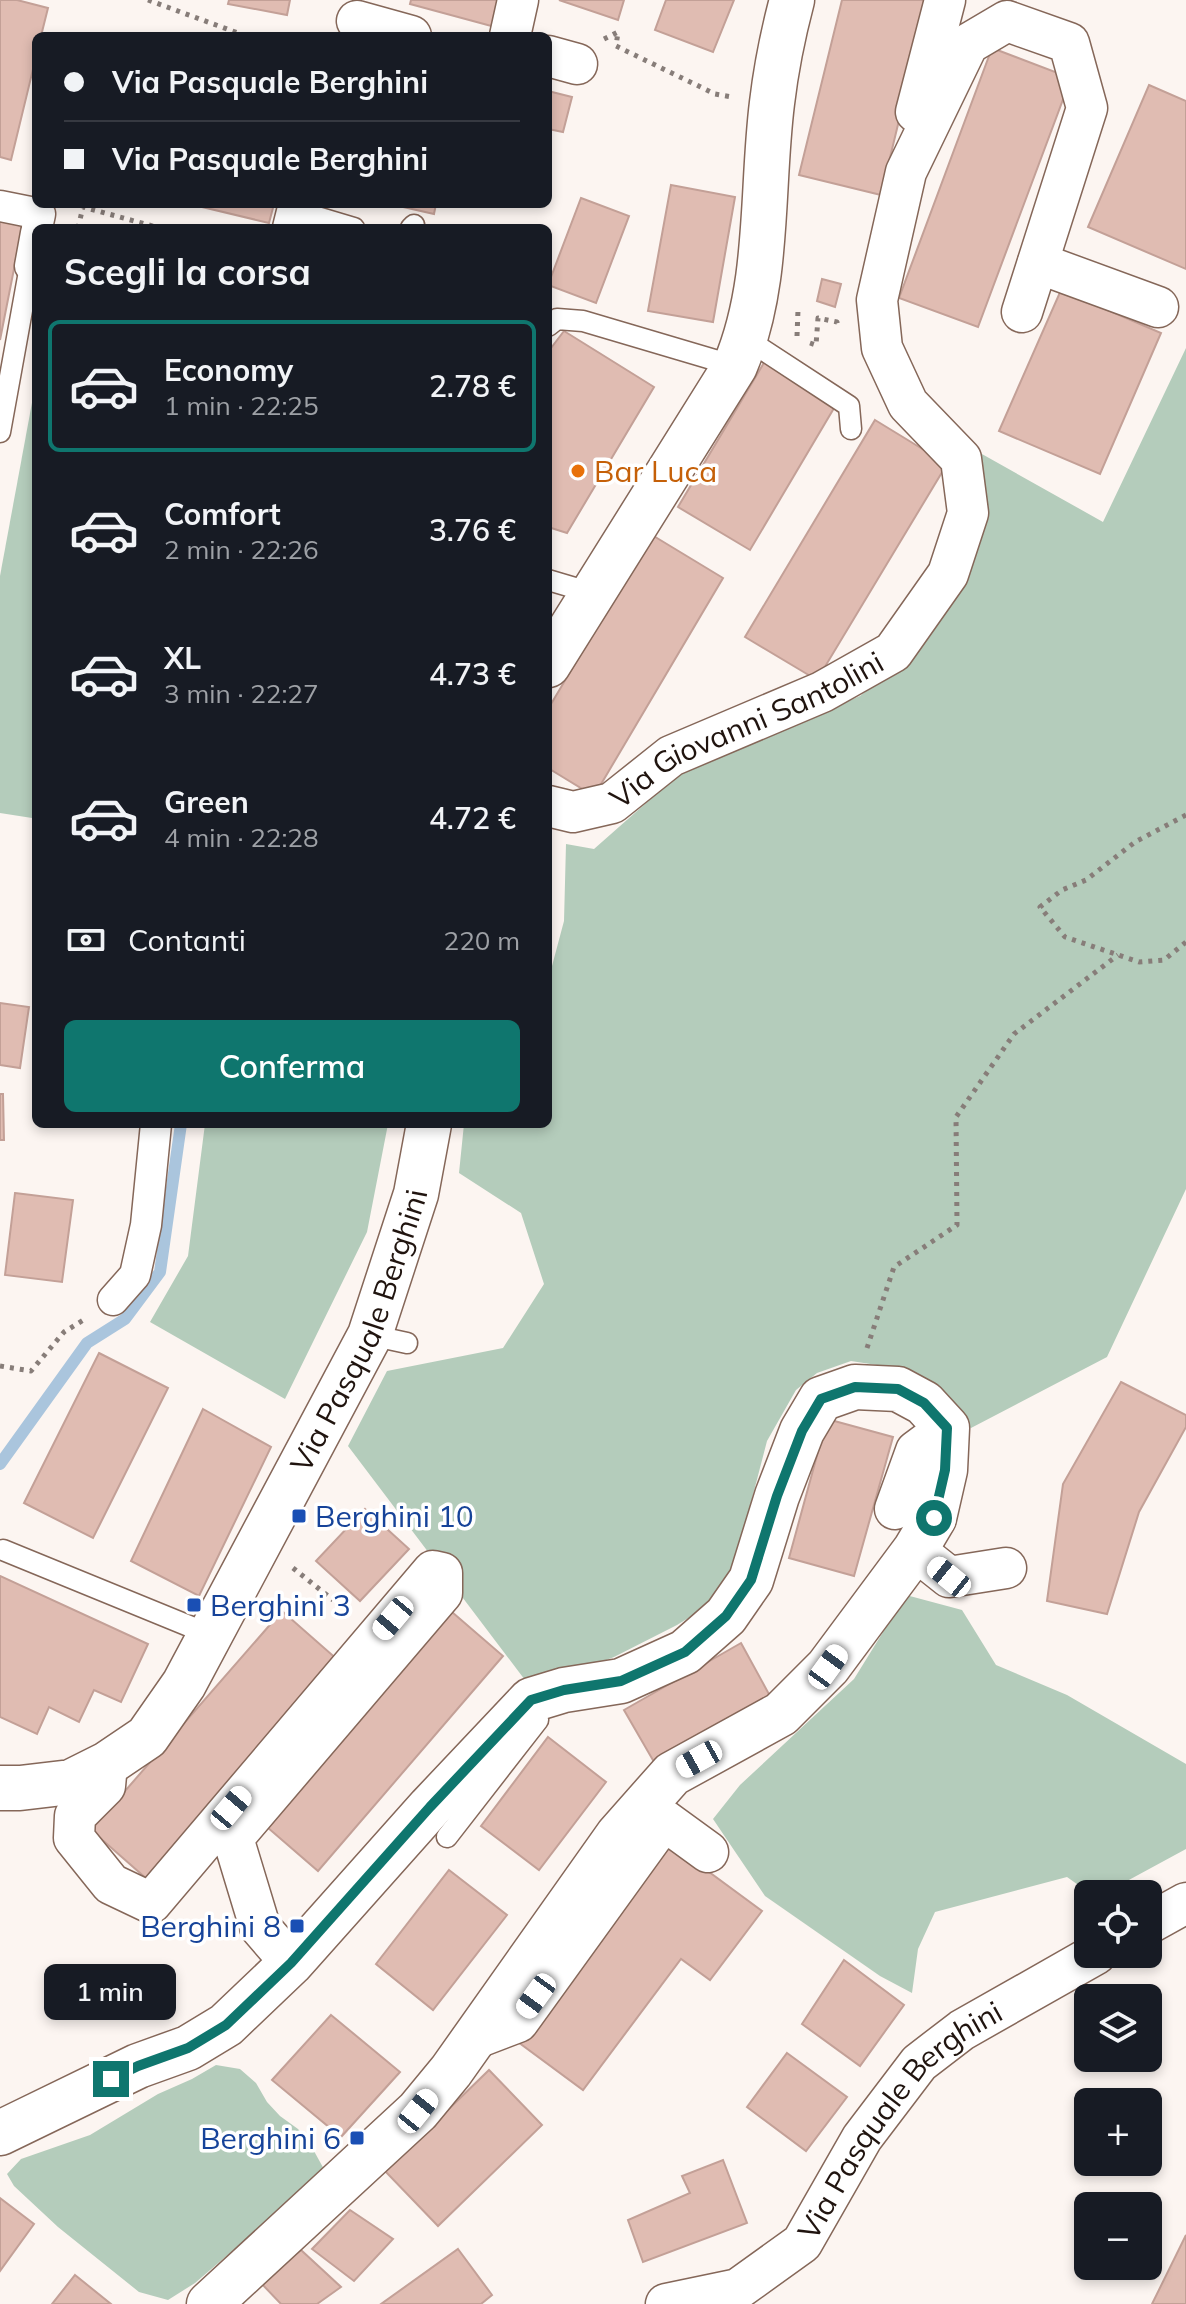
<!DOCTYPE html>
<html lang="it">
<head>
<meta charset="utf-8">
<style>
  :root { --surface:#171b24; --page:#242831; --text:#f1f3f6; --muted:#9ea1a6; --line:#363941; --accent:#0f766e }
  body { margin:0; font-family:Mulish,sans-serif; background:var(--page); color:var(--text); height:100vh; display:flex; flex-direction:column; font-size:30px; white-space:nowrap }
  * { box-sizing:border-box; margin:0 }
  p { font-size:26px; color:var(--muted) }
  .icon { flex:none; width:44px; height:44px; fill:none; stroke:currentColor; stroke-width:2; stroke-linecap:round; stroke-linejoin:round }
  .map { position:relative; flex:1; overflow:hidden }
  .details { position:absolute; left:32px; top:224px; width:520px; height:904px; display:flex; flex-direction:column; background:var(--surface); border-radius:12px; box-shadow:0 4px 12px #0003 }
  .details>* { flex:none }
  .banner { position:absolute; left:32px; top:32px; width:520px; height:176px; border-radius:12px; box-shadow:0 4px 12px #0003; display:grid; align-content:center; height:176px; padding:0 32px; background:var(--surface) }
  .fabs { position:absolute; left:1074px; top:1880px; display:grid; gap:16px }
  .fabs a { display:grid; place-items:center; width:88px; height:88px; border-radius:12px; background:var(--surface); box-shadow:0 4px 12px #0003; font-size:40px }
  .end { position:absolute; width:36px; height:36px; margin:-18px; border:10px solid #0f766e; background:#fff; box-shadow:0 0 0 4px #fff }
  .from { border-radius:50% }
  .bubble { position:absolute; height:56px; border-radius:12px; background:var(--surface); box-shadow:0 4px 12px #0003; font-size:26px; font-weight:600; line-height:56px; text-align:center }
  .car { position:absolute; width:24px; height:48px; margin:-24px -12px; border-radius:10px; box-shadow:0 0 6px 2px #0007; background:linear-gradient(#fff 24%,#345 0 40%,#fff 0 76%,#345 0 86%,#fff 0) }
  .banner b { display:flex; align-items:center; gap:28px; height:76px; font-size:30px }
  .banner b+b { border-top:2px solid var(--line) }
  .banner i { width:20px; height:20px; background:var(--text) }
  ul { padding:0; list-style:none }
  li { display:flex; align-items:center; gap:24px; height:132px; margin:0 16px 12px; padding:0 16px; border:4px solid transparent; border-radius:12px }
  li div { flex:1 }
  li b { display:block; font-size:30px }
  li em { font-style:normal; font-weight:600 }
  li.on { border-color:var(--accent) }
  li>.icon { width:72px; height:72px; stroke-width:1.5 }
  h2 { padding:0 32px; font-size:36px; line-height:96px }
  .pay { display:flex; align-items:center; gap:20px; height:88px; padding:0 32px; font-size:30px }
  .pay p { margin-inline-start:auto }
  .button { display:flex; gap:16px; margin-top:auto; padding:16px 32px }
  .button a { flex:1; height:92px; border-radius:12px; background:var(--accent); color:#fff; font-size:32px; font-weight:600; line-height:92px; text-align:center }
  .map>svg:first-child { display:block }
</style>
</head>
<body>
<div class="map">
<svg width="1186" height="2304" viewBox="0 0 1186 2304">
  <rect width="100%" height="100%" fill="#fcf5f1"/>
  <g fill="#b4ccbb">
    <path d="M1186,348v841l-79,168 -136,71 -23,-21 -65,-41 -32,-5 -34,12 -21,17 -29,51 -32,123 -24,40 -34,21 -63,32 -38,15 -48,12 -180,-238 39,-75 116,-23 41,-64 -23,-71 -62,-40 5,-49h84v-143l16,-60 2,-77 28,5 85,-75 181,-78 60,-48 53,-199 130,73z"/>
    <path d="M36,381v433l-4,4 -32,-5v-237z"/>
    <path d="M205,1124h183l-21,108 -82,167 -135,-77 38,-66z"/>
    <path d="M906,1595l56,15 34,55 71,30 119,69v85l-83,45h-12l-24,-17 -132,35 -17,37 -6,44 -32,-17 -115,-80 -52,-77 27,-34 114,-106z"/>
    <path d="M216,2065l24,4 16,14 11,19 13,14 18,13 11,13 16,29 -130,112 -27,17 -29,-8 -81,-65 -44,-41 -7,-12 14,-15 69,-24 68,-41 34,-15z"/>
  </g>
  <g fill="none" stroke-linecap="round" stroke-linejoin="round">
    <path stroke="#aac5dd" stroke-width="12" d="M0,1464l87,-121 38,-24 35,-47 21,-148"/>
  </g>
  <g fill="#e0bcb2" stroke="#c3a097" stroke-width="2">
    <path d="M0,0h17l31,8 -7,28h-5v21l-25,103 -11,-3z"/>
    <path d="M229,0h61l-3,15 -59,-11z"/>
    <path d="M411,0h91l-7,27 -85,-23z"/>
    <path d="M559,0h65l-6,20z"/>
    <path d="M666,0h68l-21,52 -58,-22z"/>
    <path d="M842,0h86l-47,195 -82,-20z"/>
    <path d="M992,48l79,30 -93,249 -79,-29z"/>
    <path d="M1149,85l37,16v168l-98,-42z"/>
    <path d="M548,91l24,6 -9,35 -15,-3z"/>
    <path d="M671,185l64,12 -22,125 -65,-11z"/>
    <path d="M581,198l48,18 -33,87 -48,-18z"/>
    <path d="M199,204h75l-5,19 -71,-17z"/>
    <path d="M390,204h46l-2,10z"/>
    <path d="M0,213l24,5 -24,122z"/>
    <path d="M822,279l19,5 -6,23 -18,-6z"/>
    <path d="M1061,290l100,43 -61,141 -101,-43z"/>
    <path d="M564,331l90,56 -87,146 -19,-6v-175z"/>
    <path d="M765,361l72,42 -87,147 -72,-43z"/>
    <path d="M875,420l72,44 -130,216 -72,-43z"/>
    <path d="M652,535l71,43 -129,218 -46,-28v-59z"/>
    <path d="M0,1003l29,4 -9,61 -20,-3z"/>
    <path d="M0,1094h3l1,46h-4z"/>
    <path d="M15,1193l58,7 -11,82 -57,-7z"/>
    <path d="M99,1353l69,35 -75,150 -69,-35z"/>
    <path d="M1121,1382l65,33v12l-47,85 -32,102 -60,-13 16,-117z"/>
    <path d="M203,1409l68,38 -72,149 -68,-35z"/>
    <path d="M827,1419l66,18 -39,139 -65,-18z"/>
    <path d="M365,1509l44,40 -49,52 -44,-40z"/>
    <path d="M0,1576l148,68 -27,58 -27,-12 -15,32 -30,-15 -12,27 -37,-17z"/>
    <path d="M445,1606l58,50 -185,215 -58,-50z"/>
    <path d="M282,1611l57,50 -191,219 -57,-50z"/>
    <path d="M741,1643l29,53 -116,66 -30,-52z"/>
    <path d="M548,1737l58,45 -67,88 -58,-44z"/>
    <path d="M667,1841l95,70 -52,69 -29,-21 -98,131 -65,-48z"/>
    <path d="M449,1870l58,45 -74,95 -57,-46z"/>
    <path d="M844,1960l60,45 -44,61 -58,-42z"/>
    <path d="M331,2015l69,57 -59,65 -69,-57z"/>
    <path d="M787,2053l60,44 -41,54 -59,-44z"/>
    <path d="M489,2070l53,55 -104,101 -53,-55z"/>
    <path d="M723,2160l24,63 -104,39 -15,-42 62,-27 -8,-17z"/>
    <path d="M0,2198l34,26 -34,47z"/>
    <path d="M350,2210l43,29 -39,42 -42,-32z"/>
    <path d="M1186,2235v69h-34z"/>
    <path d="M458,2249l34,46 -11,9h-100z"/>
    <path d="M301,2250l40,37 -24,17h-36l-21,-22z"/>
    <path d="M75,2275l36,29h-59z"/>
  </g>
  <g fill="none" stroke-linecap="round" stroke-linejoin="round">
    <defs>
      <g id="service">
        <path d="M297,211l57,17"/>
        <path d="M411,228l3,-3"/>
        <path d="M548,326l9,-7 26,2 152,45"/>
        <path d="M745,338l104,68 2,23"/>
        <path d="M0,432l30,-166"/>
        <path d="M548,580l44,13"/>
        <path d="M370,1335l37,8"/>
        <path d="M3,1550l208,85"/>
        <path d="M447,1837l91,-117"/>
      </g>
      <g id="pedestrian">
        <path d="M0,206l40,8 -3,14"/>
        <path d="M30,266l6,-33"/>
        <path d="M113,1300l22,-25 11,-50 10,-101"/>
      </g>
      <g id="minor">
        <path d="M357,21l54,15"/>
        <path d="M510,36l8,-36"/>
        <path d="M548,56l29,8"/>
        <path d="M916,112l29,-112"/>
        <path d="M293,228l6,-24"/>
        <path d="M1038,263l120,44"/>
        <path id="s1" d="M548,806l25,6 39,-9 59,-47 151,-64 71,-40 55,-78 20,-61 -7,-54 -53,-55 -26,-56 -5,-48 29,-128 62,-128 39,-23 62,22 18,65 -65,204"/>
        <path d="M895,1509l21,-58 31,-23"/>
        <path d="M915,1550l34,27 57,-9"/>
        <path d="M107,1764l-2,22 -30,30 -1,22 37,46 40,19 282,-332 9,2v20l-209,245 27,89 31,36"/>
        <path d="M1148,1924l38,-21"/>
        <path d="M471,2040l47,-18 146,-202 44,32"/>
        <path id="s2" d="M666,2304l72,-15 64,-46 60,-105 57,-75 43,-33 134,-76"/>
      </g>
      <g id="tertiary">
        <path d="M548,665l187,-299c35,-83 26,-175 37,-263 4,-34 11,-69 20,-103"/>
        <path id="s3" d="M0,1788h20l51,-6 36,-18 40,-27 37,-53 186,-349 46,-141 13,-70"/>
        <path d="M0,2133l138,-67 50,-18 38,-23 65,-62 139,-156 101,-107 33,-10 57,-9 64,-29 41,-36 25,-36 26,-84 25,-65 19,-32 34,-12 43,2 26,14 23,25 -2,42 -11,48 -19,32 -87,117 -47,47 -109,60 -54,61 -167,236 -33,40 -209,193"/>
      </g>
    </defs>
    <use href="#service" stroke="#856759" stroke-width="23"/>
    <use href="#pedestrian" stroke="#856759" stroke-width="33"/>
    <use href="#minor" stroke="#856759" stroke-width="43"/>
    <use href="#tertiary" stroke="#856759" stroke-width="47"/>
    <g stroke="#877d79" stroke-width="5" stroke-dasharray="4 6" stroke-linecap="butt">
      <path d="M148,0l98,36"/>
      <path d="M604,39l14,-7 -2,14 99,48 17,3"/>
      <path d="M78,228l5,-21 77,21"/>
      <path d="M797,336l1,-26"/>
      <path d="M810,343l6,2 2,-27 19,4 1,5"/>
      <path d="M1186,815l-51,27 -49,38 -24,10 -22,17 25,30 74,25 25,-2 22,-18"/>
      <path d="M867,1348l27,-81 63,-42 -1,-108 58,-83 104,-79"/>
      <path d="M0,1366l31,5 33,-39 21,-13"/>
      <path d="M293,1568l40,32"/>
    </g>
    <use href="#service" stroke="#fff" stroke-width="20"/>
    <use href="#pedestrian" stroke="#fff" stroke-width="30"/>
    <use href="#minor" stroke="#fff" stroke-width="40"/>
    <use href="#tertiary" stroke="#fff" stroke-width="44"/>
  </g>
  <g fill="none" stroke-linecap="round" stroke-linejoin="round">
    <path stroke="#0f766e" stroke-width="10" d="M111,2079l27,-13 50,-18 38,-23 65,-62 139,-156 101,-107 33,-10 57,-9 64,-29 41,-36 25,-36 26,-84 25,-65 19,-32 34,-12 43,2 26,14 23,25 -2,42 -11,48"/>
  </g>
  <circle fill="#e8710a" stroke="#fff" stroke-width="3" cx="578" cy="471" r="8"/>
  <g fill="#1a4fb4" stroke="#fff" stroke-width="3">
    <rect x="291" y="1508" width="16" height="16" rx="4"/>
    <rect x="186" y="1597" width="16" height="16" rx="4"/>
    <rect x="289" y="1918" width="16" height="16" rx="4"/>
    <rect x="349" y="2130" width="16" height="16" rx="4"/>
  </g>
  <g text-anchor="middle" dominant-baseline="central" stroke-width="7" stroke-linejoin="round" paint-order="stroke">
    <g font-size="30" fill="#c56008" stroke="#fff" text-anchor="start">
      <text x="594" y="471">Bar Luca</text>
    </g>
    <g font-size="30" fill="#20140f" stroke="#fff">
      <text stroke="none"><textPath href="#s1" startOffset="220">Via Giovanni Santolini</textPath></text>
      <text stroke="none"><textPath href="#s3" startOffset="620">Via Pasquale Berghini</textPath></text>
      <text stroke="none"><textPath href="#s2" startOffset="312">Via Pasquale Berghini</textPath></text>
    </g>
    <g font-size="30" fill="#164399" stroke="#fff" text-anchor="start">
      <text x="315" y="1516">Berghini 10</text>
      <text x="210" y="1605">Berghini 3</text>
      <text x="281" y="1926" text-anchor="end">Berghini 8</text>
      <text x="341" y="2138" text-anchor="end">Berghini 6</text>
    </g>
  </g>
</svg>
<div class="fabs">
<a><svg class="icon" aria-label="locate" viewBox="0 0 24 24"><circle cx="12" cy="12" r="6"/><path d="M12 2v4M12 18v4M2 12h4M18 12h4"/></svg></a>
<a><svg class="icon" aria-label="layers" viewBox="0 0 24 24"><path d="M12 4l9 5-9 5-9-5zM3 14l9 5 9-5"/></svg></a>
<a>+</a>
<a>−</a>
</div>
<i class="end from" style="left:934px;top:1518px"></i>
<i class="end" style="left:111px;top:2079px"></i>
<div class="bubble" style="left:44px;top:1964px;width:132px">1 min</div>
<i class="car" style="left:949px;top:1577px;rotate:309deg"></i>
<i class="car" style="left:393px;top:1618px;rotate:220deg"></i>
<i class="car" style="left:828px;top:1667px;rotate:36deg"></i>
<i class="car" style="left:699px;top:1759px;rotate:241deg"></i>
<i class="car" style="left:231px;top:1808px;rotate:40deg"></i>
<i class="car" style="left:536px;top:1996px;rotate:216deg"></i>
<i class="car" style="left:418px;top:2111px;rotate:39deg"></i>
<div class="banner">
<b><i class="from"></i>Via Pasquale Berghini</b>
<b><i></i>Via Pasquale Berghini</b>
</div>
<section class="details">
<h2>Scegli la corsa</h2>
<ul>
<li class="on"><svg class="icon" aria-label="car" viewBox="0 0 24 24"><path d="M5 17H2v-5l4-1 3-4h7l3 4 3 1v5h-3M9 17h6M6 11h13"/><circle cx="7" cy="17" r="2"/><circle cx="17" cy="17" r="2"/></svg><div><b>Economy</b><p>1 min · 22:25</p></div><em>2.78 €</em></li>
<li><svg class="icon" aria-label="car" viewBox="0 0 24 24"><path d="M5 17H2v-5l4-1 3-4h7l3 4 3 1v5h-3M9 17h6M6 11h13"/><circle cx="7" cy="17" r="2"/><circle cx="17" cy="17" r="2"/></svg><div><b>Comfort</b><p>2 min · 22:26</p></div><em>3.76 €</em></li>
<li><svg class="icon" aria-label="car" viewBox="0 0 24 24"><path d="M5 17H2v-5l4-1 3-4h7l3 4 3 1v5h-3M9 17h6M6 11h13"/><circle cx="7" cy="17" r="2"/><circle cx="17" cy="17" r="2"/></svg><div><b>XL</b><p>3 min · 22:27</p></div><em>4.73 €</em></li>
<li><svg class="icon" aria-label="car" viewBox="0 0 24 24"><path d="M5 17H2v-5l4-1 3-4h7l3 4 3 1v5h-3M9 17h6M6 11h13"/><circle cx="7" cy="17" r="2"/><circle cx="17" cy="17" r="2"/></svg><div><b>Green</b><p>4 min · 22:28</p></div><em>4.72 €</em></li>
</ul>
<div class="pay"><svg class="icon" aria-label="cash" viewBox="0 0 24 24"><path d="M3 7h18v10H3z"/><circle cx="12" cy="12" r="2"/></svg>Contanti<p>220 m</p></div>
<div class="button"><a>Conferma</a></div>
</section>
</div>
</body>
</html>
